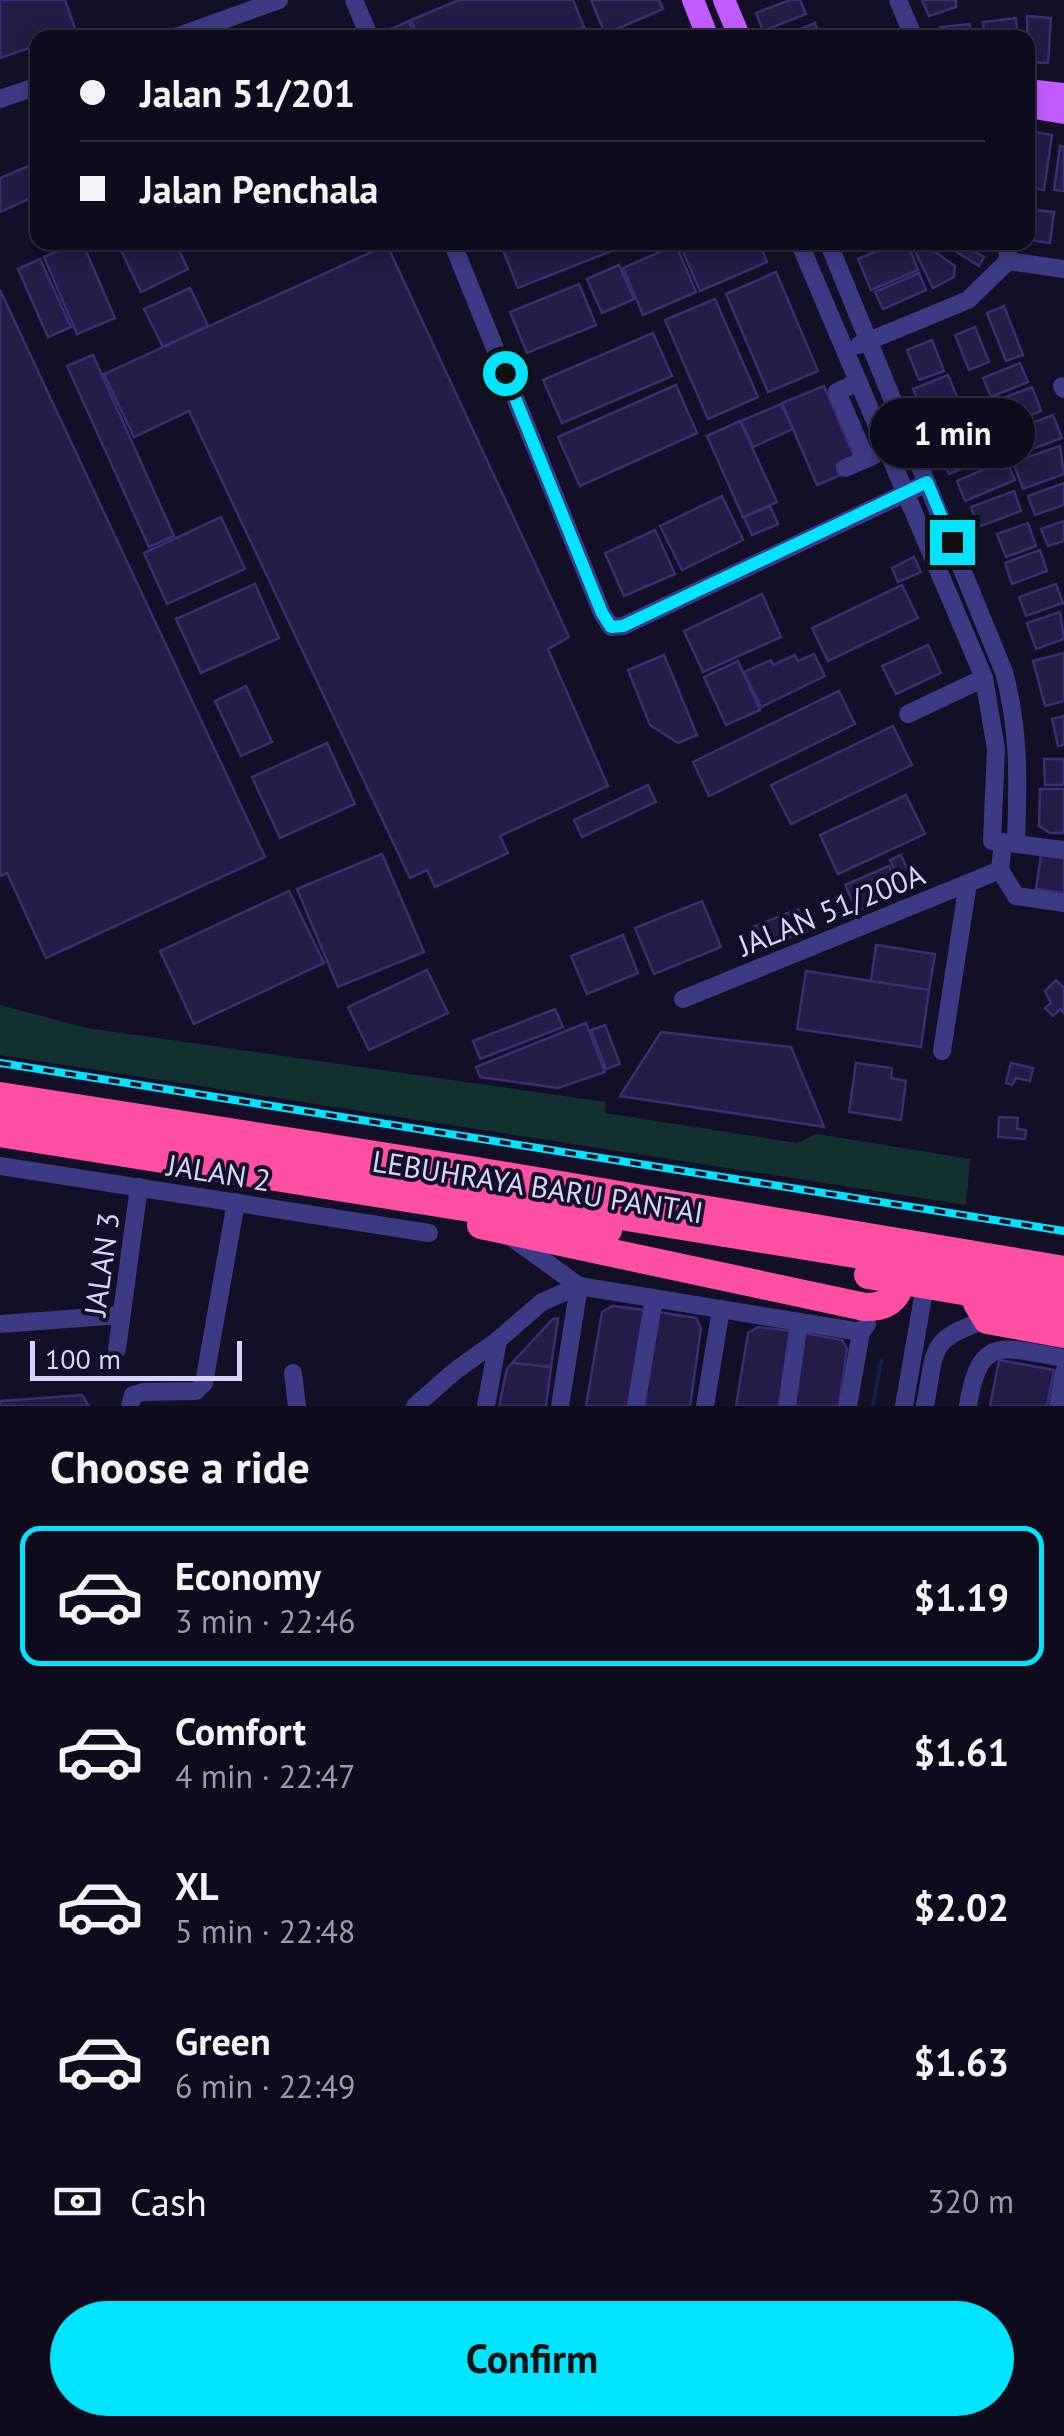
<!DOCTYPE html>
<html lang="en">
<head>
<meta charset="utf-8">
<style>
  :root { --surface:#0e0b1c; --page:#1c1929; --text:#f1f3f6; --muted:#9b9ba3; --line:#2e2b3b; --accent:#00e5ff }
  body { margin:0; font-family:"PT Sans",sans-serif; background:var(--page); color:var(--text); height:100vh; display:flex; flex-direction:column; font-size:38px; white-space:nowrap }
  * { box-sizing:border-box; margin:0 }
  p { font-size:32px; color:var(--muted) }
  .icon { flex:none; width:55px; height:55px; fill:none; stroke:currentColor; stroke-width:2; stroke-linecap:round; stroke-linejoin:round }
  .map { position:relative; height:1406px; overflow:hidden }
  .details { display:flex; flex-direction:column; background:var(--surface); flex:1 }
  .details>* { flex:none }
  .top-card { position:absolute; left:30px; top:30px; width:1005px; height:220px; border-radius:20px; box-shadow:0 5px 15px #0003,0 0 0 2px var(--line); display:grid; align-content:center; height:220px; padding:0 50px; background:var(--surface) }
  .scale { position:absolute; left:30px; bottom:25px; width:212px; box-sizing:border-box; padding-left:10px; border:5px solid #d9d4ff; border-top:0; font-size:28px; line-height:35px; white-space:nowrap; color:#d9d4ff; -webkit-text-stroke:8px #130f26; paint-order:stroke }
  .end { position:absolute; width:45px; height:45px; margin:-22px; border:12px solid #00e5ff; background:#111; box-shadow:0 0 0 5px #111 }
  .from { border-radius:50% }
  .bubble { position:absolute; height:70px; border-radius:35px; background:var(--surface); box-shadow:0 5px 15px #0003,0 0 0 2px var(--line); font-size:32px; font-weight:800; line-height:70px; text-align:center }
  .top-card b { display:flex; align-items:center; gap:35px; height:95px; font-size:38px }
  .top-card b+b { border-top:2px solid var(--line) }
  .top-card i { width:25px; height:25px; background:var(--text) }
  ul { padding:0; list-style:none }
  li { display:flex; align-items:center; gap:30px; height:140px; margin:0 20px 15px; padding:0 30px; border:5px solid transparent; border-radius:20px }
  li div { flex:1 }
  li b { display:block; font-size:38px }
  li em { font-style:normal; font-weight:800 }
  li.selected { border-color:var(--accent) }
  li>.icon { width:90px; height:90px; stroke-width:1.5 }
  h2 { padding:0 50px; font-size:45px; line-height:120px }
  .pay { display:flex; align-items:center; gap:25px; height:110px; padding:0 50px; font-size:38px }
  .pay p { margin-inline-start:auto }
  .cta { display:flex; gap:20px; margin-top:auto; padding:20px 50px }
  .cta a { flex:1; height:115px; border-radius:60px; background:var(--accent); color:#111; font-size:40px; font-weight:800; line-height:115px; text-align:center }
  .map>svg:first-child { display:block }
</style>
</head>
<body>
<div class="map">
<svg width="1064" height="1406" viewBox="0 0 1064 1406">
  <rect width="100%" height="100%" fill="#130f26"/>
  <path fill="#12302f" d="M0,1005l87,23 519,74 -1,11 192,30 20,-9 153,25 -4,46 -966,-150z"/>
  <g fill="none" stroke-linecap="round" stroke-linejoin="round">
    <path stroke="#0c2248" stroke-width="4" d="M873,1406l8,-45"/>
  </g>
  <g fill="#241b47" stroke="#3b2d73" stroke-width="2.5">
    <path d="M0,0h65l11,31 -18,7h-20v7l-38,13z"/>
    <path d="M459,0h114l11,27 -26,11h-140l-7,-18z"/>
    <path d="M591,0h68l4,9 -58,25z"/>
    <path d="M790,0h10l6,14 -43,17 -7,-18z"/>
    <path d="M922,0h34v7l-27,9z"/>
    <path d="M1027,16l24,2 -3,45 -20,-1z"/>
    <path d="M1016,18l1,14 -7,1 1,5h-26l-2,-16z"/>
    <path d="M409,21l7,17h-22l-3,-9z"/>
    <path d="M815,23l5,15h-42z"/>
    <path d="M970,24l1,14h-30l-1,-11z"/>
    <path d="M1028,131l24,4 -8,55 -16,-3z"/>
    <path d="M1060,146l4,1v44l-10,-1z"/>
    <path d="M38,162v33l-38,17v-34z"/>
    <path d="M1030,209l24,3 -4,31 -22,-3z"/>
    <path d="M78,242h4l33,76 -38,16 -33,-77z"/>
    <path d="M117,242h58l13,27 -47,23z"/>
    <path d="M523,242h82l4,10 -91,36 -15,-38z"/>
    <path d="M679,242h80l8,20 -67,29z"/>
    <path d="M898,242h9l11,28 -47,20 -13,-31z"/>
    <path d="M941,242h17l26,15 -5,9z"/>
    <path d="M923,243l32,23 -1,11 -21,11 -19,-39z"/>
    <path d="M387,245l182,392 -21,12 60,137 -108,50 8,17 -73,34 -8,-17 -17,8 -221,-467 -55,26 -30,-63z"/>
    <path d="M676,245l20,47 -53,23 -20,-47z"/>
    <path d="M40,259l31,68 -23,10 -30,-68z"/>
    <path d="M619,265l15,34 -32,14 -15,-34z"/>
    <path d="M776,272l42,99 -50,21 -42,-98z"/>
    <path d="M919,273l7,17 -43,19 -8,-17z"/>
    <path d="M579,284l17,41 -69,28 -17,-41z"/>
    <path d="M190,288l18,38 -45,21 -19,-38z"/>
    <path d="M0,290l265,567 -219,101 -39,-85 -7,3z"/>
    <path d="M715,299l43,98 -50,22 -43,-99z"/>
    <path d="M1004,306l19,49 -17,6 -19,-48z"/>
    <path d="M975,327l14,35 -20,8 -14,-35z"/>
    <path d="M653,333l19,43 -110,47 -19,-43z"/>
    <path d="M932,340l12,31 -25,9 -12,-30z"/>
    <path d="M93,355l81,181 -25,11 -82,-181z"/>
    <path d="M1020,363l8,19 -37,15 -8,-19z"/>
    <path d="M948,375l9,22 -35,13 -9,-21z"/>
    <path d="M676,385l21,48 -117,53 -22,-49z"/>
    <path d="M824,386l31,72 -18,7 4,10 -24,10 -35,-82z"/>
    <path d="M1032,387l9,24 -36,14 -10,-24z"/>
    <path d="M981,397l8,20 -48,19 -8,-20z"/>
    <path d="M781,404l12,25 -40,18 -12,-26z"/>
    <path d="M1053,415l9,23 -40,15 -9,-23z"/>
    <path d="M740,421l37,81 -34,15 -36,-81z"/>
    <path d="M994,424l11,28 -56,22 -12,-28z"/>
    <path d="M1060,446l4,28 -41,15 -10,-27z"/>
    <path d="M1006,460l9,20 -50,21 -8,-20z"/>
    <path d="M1064,483v22l-29,10 -7,-19z"/>
    <path d="M1014,491l7,20 -43,16 -7,-20z"/>
    <path d="M722,496l21,44 -61,30 -22,-44z"/>
    <path d="M770,506l8,18 -26,11 -8,-18z"/>
    <path d="M221,517l24,52 -78,35 -23,-51z"/>
    <path d="M1064,521v20l-16,5 -7,-17z"/>
    <path d="M1028,523l8,23 -30,11 -9,-23z"/>
    <path d="M655,530l20,44 -51,22 -19,-43z"/>
    <path d="M1040,550l7,21 -35,13 -7,-21z"/>
    <path d="M914,557l7,15 -23,10 -6,-14z"/>
    <path d="M255,584l24,54 -78,35 -25,-54z"/>
    <path d="M1056,584l7,19 -37,13 -7,-19z"/>
    <path d="M902,585l16,33 -90,43 -16,-33z"/>
    <path d="M762,594l19,43 -78,35 -19,-41z"/>
    <path d="M1060,612l4,27 -28,10 -9,-26z"/>
    <path d="M928,645l13,28 -45,21 -14,-28z"/>
    <path d="M1064,653v48l-19,5 -12,-45z"/>
    <path d="M814,654l11,22 -64,31 -17,-35 27,-12 2,5 22,-10 3,6z"/>
    <path d="M664,655l33,80 -19,8 -28,-18 -22,-55z"/>
    <path d="M738,661l22,49 -34,15 -22,-48z"/>
    <path d="M246,686l26,56 -31,14 -26,-55z"/>
    <path d="M839,691l16,33 -146,72 -16,-34z"/>
    <path d="M1064,716v29l-6,1 -6,-27z"/>
    <path d="M893,726l19,39 -121,59 -20,-39z"/>
    <path d="M327,743l28,61 -75,34 -28,-61z"/>
    <path d="M1044,759h20v26h-19z"/>
    <path d="M648,785l8,17 -74,35 -8,-17z"/>
    <path d="M1040,789h24v44h-14l-11,-7z"/>
    <path d="M906,795l19,39 -87,40 -18,-39z"/>
    <path d="M382,854l42,98 -86,35 -41,-98z"/>
    <path d="M901,855l14,32 -11,5 -14,-32z"/>
    <path d="M1041,855l23,3v35l-28,-4z"/>
    <path d="M889,866l12,26 -44,19 -12,-26z"/>
    <path d="M289,891l35,72 -130,61 -34,-73z"/>
    <path d="M702,901l19,46 -67,27 -19,-46z"/>
    <path d="M798,909l9,22 -45,18 -9,-22z"/>
    <path d="M623,935l15,38 -51,21 -16,-38z"/>
    <path d="M876,945l59,9 -6,36 -58,-9z"/>
    <path d="M427,970l21,43 -79,37 -21,-43z"/>
    <path d="M806,971l123,19 -8,57 -124,-18z"/>
    <path d="M1056,980l8,8v25l-4,-4 -7,7 -8,-8 6,-5 -6,-12z"/>
    <path d="M555,1009l8,18 -83,32 -7,-18z"/>
    <path d="M586,1023l19,49 -47,16 -78,-11 -4,-10z"/>
    <path d="M605,1025l15,39 -14,5 -15,-39z"/>
    <path d="M661,1032l130,15 33,80 -204,-31z"/>
    <path d="M856,1063l36,5 -1,10 15,3 -5,39 -52,-8z"/>
    <path d="M1011,1063l22,5 -3,13 -14,-3 -4,7 -6,-2z"/>
    <path d="M999,1117l19,1 -1,11 9,1 -1,9 -27,-2z"/>
    <path d="M612,1306l35,4 -16,96h-45l16,-94z"/>
    <path d="M658,1312l38,6 5,10 -11,78h-48z"/>
    <path d="M558,1318l-7,49 -39,-4 41,-44z"/>
    <path d="M758,1327l35,4 -12,75h-45l12,-73z"/>
    <path d="M804,1333l38,7 5,9 -8,57h-47z"/>
    <path d="M999,1360l55,10 -7,36h-57z"/>
    <path d="M512,1363l39,4 -5,39h-47l8,-37z"/>
    <path d="M82,1395l7,11h-89v-5z"/>
  </g>
  <g fill="none" stroke-linecap="round" stroke-linejoin="round">
    <g stroke="#3d3a85" stroke-width="18">
      <path d="M354,0l16,38"/>
      <path d="M898,0l16,38"/>
      <path d="M173,38l106,-38"/>
      <path d="M0,99l38,-13"/>
      <path d="M452,242l150,371 9,14 12,-1 304,-143"/>
      <path d="M799,242l185,436 12,71 -4,92 72,9"/>
      <path d="M828,242l176,430c16,60 14,110 12,171"/>
      <path d="M1008,261l56,8"/>
      <path d="M859,345l109,-45 40,-39 -1,-19"/>
      <path d="M858,382l-21,10 29,67"/>
      <path d="M1062,386l2,3"/>
      <path d="M845,468l28,-12"/>
      <path d="M908,714l76,-36"/>
      <path d="M1003,842l-3,28 16,26 48,7"/>
      <path d="M683,999l317,-129"/>
      <path d="M942,1051l26,-168"/>
      <path d="M0,1166l429,67"/>
      <path d="M511,1237l68,49 282,46"/>
      <path d="M0,1324l121,-9"/>
      <path d="M117,1349l22,-162"/>
      <path d="M293,1373l4,33"/>
      <path d="M130,1406l3,-11 10,-3 53,-1 8,-8 32,-181"/>
      <path d="M415,1406l40,-35 43,-31"/>
      <path d="M486,1406l12,-66 44,-38 37,-16"/>
      <path d="M560,1406l19,-120"/>
      <path d="M636,1406l18,-108"/>
      <path d="M705,1406l16,-97"/>
      <path d="M787,1406l12,-84"/>
      <path d="M848,1406l13,-74 6,-8"/>
      <path d="M904,1406l19,-109 10,-16"/>
      <path d="M925,1406c11,-57 2,-67 62,-86"/>
      <path d="M968,1406c11,-73 35,-58 96,-48"/>
      <path d="M1058,1406l6,-34"/>
    </g>
    <g stroke="#c25bff" stroke-width="22">
      <path d="M693,0l15,38"/>
      <path d="M724,0l16,38"/>
      <path d="M1028,90l36,4"/>
      <path d="M1028,107l36,6"/>
    </g>
    <g stroke="#ff4fa3" stroke-width="28">
      <path d="M0,1096l471,74 593,100"/>
      <path d="M0,1133l608,97"/>
      <path d="M481,1225l384,82c32,1 41,-21 33,-49"/>
      <path d="M988,1277l-8,7 -3,19 10,17 77,14"/>
    </g>
    <defs>
      <path id="rail" d="M0,1063l1064,168"/>
    </defs>
    <use href="#rail" stroke="#00e5ff" stroke-width="8"/>
    <use href="#rail" stroke="#130f26" stroke-width="4" stroke-dasharray="11" stroke-linecap="butt"/>
    <g stroke="#ff4fa3" stroke-width="28">
      <path d="M0,1115l1064,173"/>
      <path d="M868,1275l196,33"/>
    </g>
  </g>
  <g fill="none" stroke-linecap="round" stroke-linejoin="round">
    <path stroke="#00e5ff" stroke-width="12" d="M505,373l97,240 9,14 12,-1 304,-144 25,60"/>
  </g>
  <g text-anchor="middle" dominant-baseline="central" stroke-width="8" stroke-linejoin="round" paint-order="stroke">
    <g font-size="30" fill="#d9d4ff" stroke="#130f26">
      <text transform="translate(831 909) rotate(-22)">JALAN 51/200A</text>
      <text transform="translate(219 1172) rotate(9)">JALAN 2</text>
      <text transform="translate(538 1186) rotate(9)">LEBUHRAYA BARU PANTAI</text>
      <text transform="translate(101 1264) rotate(-82)">JALAN 3</text>
    </g>
  </g>
</svg>
<div class="scale">100 m</div>
<i class="end from" style="left:505px;top:373px"></i>
<i class="end" style="left:952px;top:542px"></i>
<div class="bubble" style="left:870px;top:398px;width:165px">1 min</div>
<div class="top-card">
<b><i class="from"></i>Jalan 51/201</b>
<b><i></i>Jalan Penchala</b>
</div>
</div>
<section class="details">
<h2>Choose a ride</h2>
<ul>
<li class="selected"><svg class="icon" aria-label="car" viewBox="0 0 24 24"><path d="M5 17H2v-5l4-1 3-4h7l3 4 3 1v5h-3M9 17h6M6 11h13"/><circle cx="7" cy="17" r="2"/><circle cx="17" cy="17" r="2"/></svg><div><b>Economy</b><p>3 min · 22:46</p></div><em>$1.19</em></li>
<li><svg class="icon" aria-label="car" viewBox="0 0 24 24"><path d="M5 17H2v-5l4-1 3-4h7l3 4 3 1v5h-3M9 17h6M6 11h13"/><circle cx="7" cy="17" r="2"/><circle cx="17" cy="17" r="2"/></svg><div><b>Comfort</b><p>4 min · 22:47</p></div><em>$1.61</em></li>
<li><svg class="icon" aria-label="car" viewBox="0 0 24 24"><path d="M5 17H2v-5l4-1 3-4h7l3 4 3 1v5h-3M9 17h6M6 11h13"/><circle cx="7" cy="17" r="2"/><circle cx="17" cy="17" r="2"/></svg><div><b>XL</b><p>5 min · 22:48</p></div><em>$2.02</em></li>
<li><svg class="icon" aria-label="car" viewBox="0 0 24 24"><path d="M5 17H2v-5l4-1 3-4h7l3 4 3 1v5h-3M9 17h6M6 11h13"/><circle cx="7" cy="17" r="2"/><circle cx="17" cy="17" r="2"/></svg><div><b>Green</b><p>6 min · 22:49</p></div><em>$1.63</em></li>
</ul>
<div class="pay"><svg class="icon" aria-label="cash" viewBox="0 0 24 24"><path d="M3 7h18v10H3z"/><circle cx="12" cy="12" r="2"/></svg>Cash<p>320 m</p></div>
<div class="cta"><a>Confirm</a></div>
</section>
</body>
</html>
